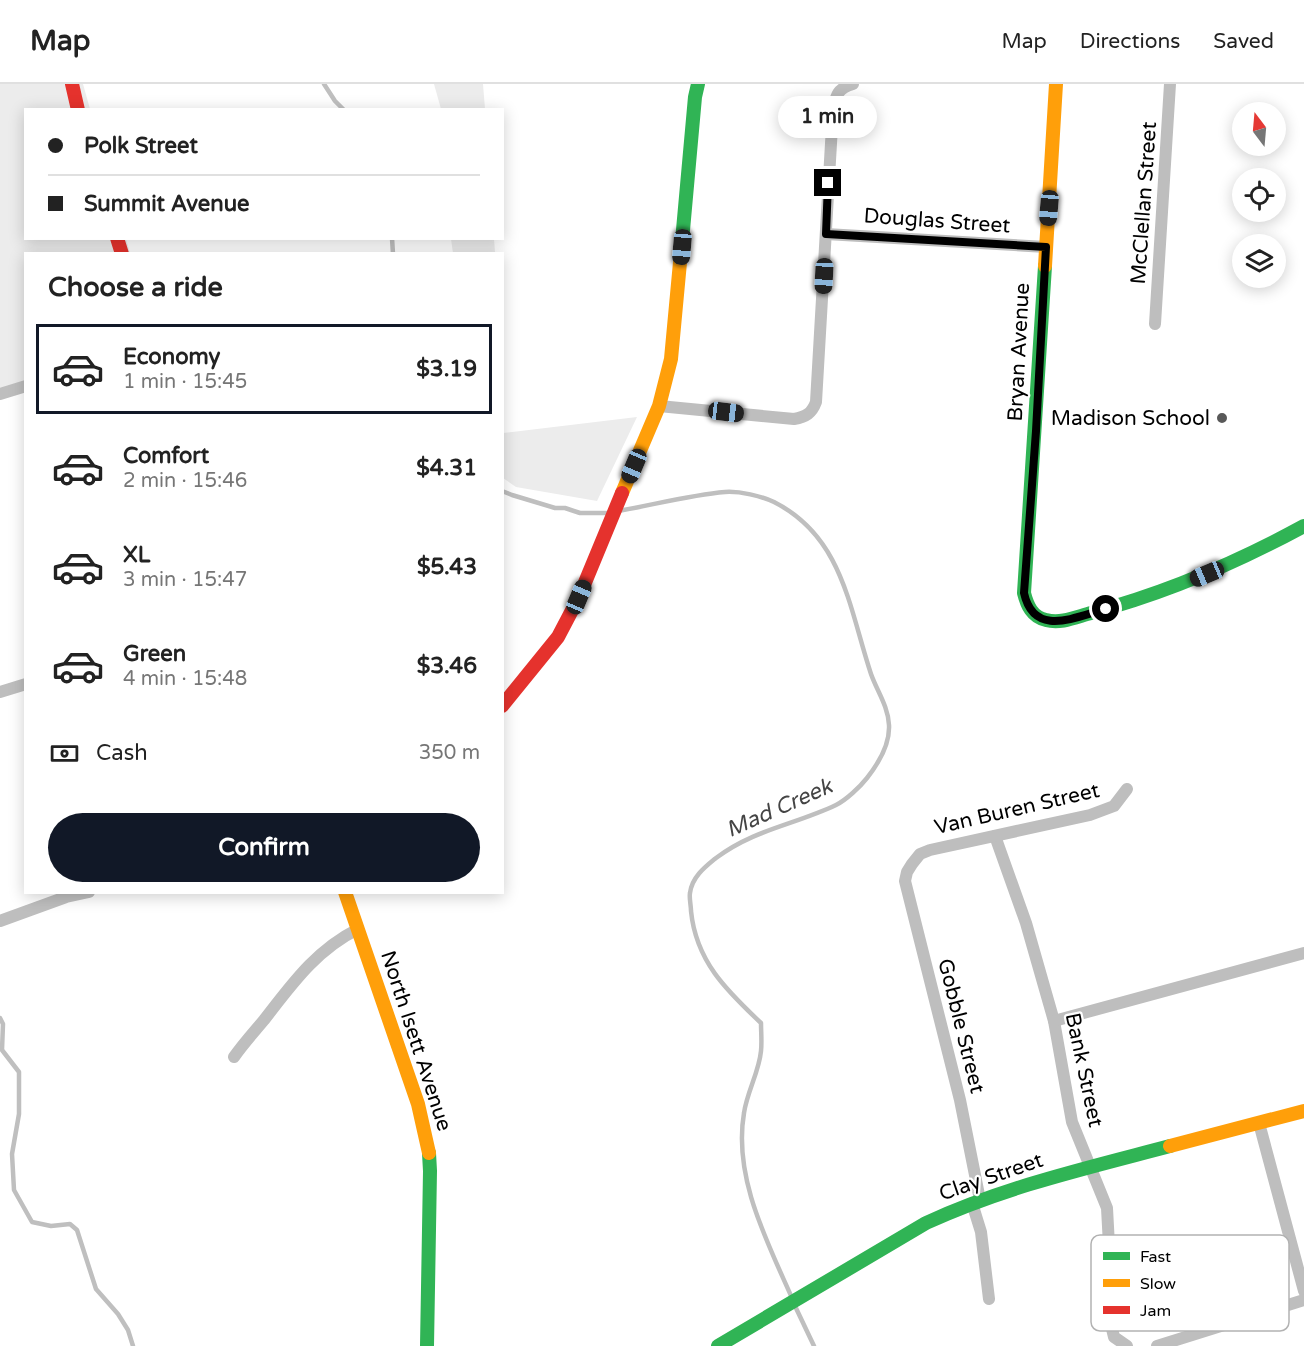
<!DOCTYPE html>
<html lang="en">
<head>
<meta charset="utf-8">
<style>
  :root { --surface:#fff; --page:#f6f6f6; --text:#222; --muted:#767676; --line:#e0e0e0; --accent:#111827 }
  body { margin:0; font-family:"Varela Round",sans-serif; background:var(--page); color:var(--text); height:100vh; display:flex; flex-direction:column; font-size:22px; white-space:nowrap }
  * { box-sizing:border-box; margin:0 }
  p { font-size:20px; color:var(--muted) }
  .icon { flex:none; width:33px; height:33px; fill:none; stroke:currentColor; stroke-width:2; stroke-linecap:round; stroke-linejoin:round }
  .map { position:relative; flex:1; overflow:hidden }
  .drawer { position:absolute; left:24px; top:168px; width:480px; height:642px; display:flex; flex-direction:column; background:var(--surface); border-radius:0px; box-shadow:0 3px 15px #0003 }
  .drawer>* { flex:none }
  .guide { position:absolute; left:24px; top:24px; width:480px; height:132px; border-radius:0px; box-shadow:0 3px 15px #0003; display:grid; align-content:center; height:132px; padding:0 24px; background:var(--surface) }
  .needle { width:39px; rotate:344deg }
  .controls { position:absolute; left:1232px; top:18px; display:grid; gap:12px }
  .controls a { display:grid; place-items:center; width:54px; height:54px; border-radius:50%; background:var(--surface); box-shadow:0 3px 15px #0003; font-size:30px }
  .end { position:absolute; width:27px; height:27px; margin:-14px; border:8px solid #000; background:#fff; box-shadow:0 0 0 3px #fff }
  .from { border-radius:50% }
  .bubble { position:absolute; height:42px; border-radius:21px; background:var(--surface); box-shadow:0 3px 15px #0003; font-size:20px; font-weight:700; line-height:42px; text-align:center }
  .car { position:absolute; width:18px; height:36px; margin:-18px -9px; border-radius:8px; box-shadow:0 0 4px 2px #0007; background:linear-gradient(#222 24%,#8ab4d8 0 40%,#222 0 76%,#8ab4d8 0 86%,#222 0) }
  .guide b { display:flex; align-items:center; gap:21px; height:57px; font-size:22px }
  .guide b+b { border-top:2px solid var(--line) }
  .guide i { width:15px; height:15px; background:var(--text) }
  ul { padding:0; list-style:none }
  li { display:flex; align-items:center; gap:18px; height:90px; margin:0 12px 9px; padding:0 12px; border:3px solid transparent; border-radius:0px }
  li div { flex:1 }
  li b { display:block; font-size:22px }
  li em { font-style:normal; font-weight:700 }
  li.current { border-color:var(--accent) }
  li>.icon { width:54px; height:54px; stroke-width:1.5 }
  h2 { padding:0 24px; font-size:27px; line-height:72px }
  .pay { display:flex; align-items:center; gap:15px; height:66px; padding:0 24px; font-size:22px }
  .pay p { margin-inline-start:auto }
  .button { display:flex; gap:12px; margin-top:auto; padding:12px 24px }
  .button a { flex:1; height:69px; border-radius:36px; background:var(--accent); color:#fff; font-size:24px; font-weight:700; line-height:69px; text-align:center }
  header { display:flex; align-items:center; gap:36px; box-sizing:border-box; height:84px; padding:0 30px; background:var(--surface); border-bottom:2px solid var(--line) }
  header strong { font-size:28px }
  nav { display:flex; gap:33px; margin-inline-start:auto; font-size:21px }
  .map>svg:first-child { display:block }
</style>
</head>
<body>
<header>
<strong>Map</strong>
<nav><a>Map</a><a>Directions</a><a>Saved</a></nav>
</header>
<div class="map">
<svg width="1304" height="1262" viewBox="0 0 1304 1262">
  <rect width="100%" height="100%" fill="#fff"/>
  <g fill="#ececec">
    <path d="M0,0h83l7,25 -64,1v128l100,1 4,14 -104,1 -1,136 -25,8z"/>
    <path d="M434,0h49l2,25h-44z"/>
    <path d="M451,155h43l1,14h-42z"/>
    <path d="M637,333l-40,84 -81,-14 -13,-9v-45z"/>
  </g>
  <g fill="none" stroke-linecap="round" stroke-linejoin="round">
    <g stroke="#bfbfbf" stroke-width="4.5">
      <path d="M324,0l11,17 9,9"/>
      <path d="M392,154l1,16"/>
      <path d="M502,407l10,4 43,13h10l15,5h30"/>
      <path d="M618,427c35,-6 72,-16 107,-19 15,-1 36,4 49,10 69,35 75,106 97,172 6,17 17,32 18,51 1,19 -11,39 -22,53 -7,9 -21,22 -31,27 -42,20 -81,24 -120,53 -11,9 -24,19 -26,35 -1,5 1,12 1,18 5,50 35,79 70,112 0,9 1,19 0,28 -2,21 -14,41 -17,62 -11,64 23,128 48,185"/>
      <path d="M0,934l3,6 -1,26 17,22v42l-7,40 2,36 18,32 19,4 19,-2 7,6 19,59 22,25 10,16 5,16"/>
      <path d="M795,1222l19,40"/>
    </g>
    <g stroke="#bebebe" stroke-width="12">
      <path d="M826,150l220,13"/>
      <path d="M1155,240l15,-240"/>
      <path d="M0,310l26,-8"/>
      <path d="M659,322l135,13c12,-2 18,-6 22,-17l17,-293c3,-14 5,-21 20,-25"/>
      <path d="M0,608l26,-8"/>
      <path d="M995,752l31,87 28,98 18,101 35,86 3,56 -3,44 7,29 13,9"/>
      <path d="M0,837l66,-24 23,-5"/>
      <path d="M1054,937l250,-68"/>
      <path d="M234,973c9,-13 20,-25 30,-37 28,-36 52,-70 94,-91"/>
      <path d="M1259,1039l45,168"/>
      <path d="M980,1116l-20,-100 -55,-219 2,-9 5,-8 8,-10 10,-4 160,-35 24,-9 13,-17"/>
      <path d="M972,1119l9,29 8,67"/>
      <path d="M1157,1262l147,-46"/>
    </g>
    <g stroke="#30b455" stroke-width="14">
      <path d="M682,157l13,-144 3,-13"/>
      <path d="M1045,182l-21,327c3,12 8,24 22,27 15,4 30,-3 45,-7 75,-20 145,-50 213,-87"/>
      <path d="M427,1262l3,-175 -1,-18"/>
      <path d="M718,1262l208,-123c78,-36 161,-55 244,-77"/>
    </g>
    <g stroke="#ff9f0a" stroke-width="14">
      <path d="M1045,182l11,-182"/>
      <path d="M622,409l37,-87 12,-47 11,-118"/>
      <path d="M345,808l73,212 11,49"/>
      <path d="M1170,1062l134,-35"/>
    </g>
    <g stroke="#e5322d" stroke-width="14">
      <path d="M72,0l6,26"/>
      <path d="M117,154l5,16"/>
      <path d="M502,622l56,-69 21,-40 43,-104"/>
    </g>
  </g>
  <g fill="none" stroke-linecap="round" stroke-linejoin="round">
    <path stroke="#000" stroke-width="8" d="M828,99l-2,51 220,13 -10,184 -12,162c10,45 51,24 82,16"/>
  </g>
  <circle fill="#595959" stroke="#fff" stroke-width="2" cx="1222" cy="334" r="6"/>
  <g text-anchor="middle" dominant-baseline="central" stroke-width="4.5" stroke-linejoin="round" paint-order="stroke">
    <g font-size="21" fill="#000" stroke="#fff">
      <text transform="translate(1144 119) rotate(-86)">McClellan Street</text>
      <text transform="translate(937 137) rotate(4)">Douglas Street</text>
      <text transform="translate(1019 268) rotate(-87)">Bryan Avenue</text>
      <text transform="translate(1017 725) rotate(-13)">Van Buren Street</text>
      <text transform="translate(961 942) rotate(76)">Gobble Street</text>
      <text transform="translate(416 957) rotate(72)">North Isett Avenue</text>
      <text transform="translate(1084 986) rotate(78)">Bank Street</text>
      <text transform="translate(991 1093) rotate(-19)">Clay Street</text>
    </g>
    <g font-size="21" fill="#000" stroke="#fff" text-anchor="end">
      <text x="1210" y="334">Madison School</text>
    </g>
    <g font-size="22" font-style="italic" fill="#444" stroke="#fff">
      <text transform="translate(779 724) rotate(-24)">Mad Creek</text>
    </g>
  </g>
  <rect x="1091" y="1151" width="198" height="96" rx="9" fill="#fff" stroke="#b2b2b2" stroke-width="1.5"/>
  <rect x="1103" y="1168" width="27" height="8" fill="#30b455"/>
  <rect x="1103" y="1195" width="27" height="8" fill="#ff9f0a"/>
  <rect x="1103" y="1222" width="27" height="8" fill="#e5322d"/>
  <g font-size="16" fill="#000">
    <text x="1140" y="1178">Fast</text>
    <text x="1140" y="1205">Slow</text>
    <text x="1140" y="1232">Jam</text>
  </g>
</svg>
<div class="controls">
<a><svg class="needle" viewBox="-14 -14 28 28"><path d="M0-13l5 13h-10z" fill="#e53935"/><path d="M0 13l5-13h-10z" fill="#767676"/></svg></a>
<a><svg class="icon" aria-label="locate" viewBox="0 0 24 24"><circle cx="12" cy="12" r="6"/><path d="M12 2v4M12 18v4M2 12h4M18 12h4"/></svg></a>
<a><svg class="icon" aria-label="layers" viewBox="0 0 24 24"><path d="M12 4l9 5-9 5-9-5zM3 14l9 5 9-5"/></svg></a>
</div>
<i class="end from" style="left:1106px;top:525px"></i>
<i class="end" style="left:828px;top:99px"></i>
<div class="bubble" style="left:778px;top:12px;width:99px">1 min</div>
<i class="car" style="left:1049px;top:124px;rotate:185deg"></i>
<i class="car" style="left:682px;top:163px;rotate:185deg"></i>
<i class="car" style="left:824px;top:192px;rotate:183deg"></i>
<i class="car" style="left:726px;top:328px;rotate:97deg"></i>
<i class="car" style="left:634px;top:382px;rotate:203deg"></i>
<i class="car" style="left:1207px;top:490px;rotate:247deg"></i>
<i class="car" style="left:579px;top:513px;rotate:23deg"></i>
<div class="guide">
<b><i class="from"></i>Polk Street</b>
<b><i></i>Summit Avenue</b>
</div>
<section class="drawer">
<h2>Choose a ride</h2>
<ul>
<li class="current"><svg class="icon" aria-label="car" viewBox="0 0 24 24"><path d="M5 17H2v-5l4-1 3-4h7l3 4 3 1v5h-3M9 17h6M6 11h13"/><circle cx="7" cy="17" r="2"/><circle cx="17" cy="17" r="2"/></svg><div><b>Economy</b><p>1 min · 15:45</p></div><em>$3.19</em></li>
<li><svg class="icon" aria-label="car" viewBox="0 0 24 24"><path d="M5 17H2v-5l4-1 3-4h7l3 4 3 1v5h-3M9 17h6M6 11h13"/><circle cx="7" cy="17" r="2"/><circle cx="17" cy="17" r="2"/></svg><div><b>Comfort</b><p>2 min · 15:46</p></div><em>$4.31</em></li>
<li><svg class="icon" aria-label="car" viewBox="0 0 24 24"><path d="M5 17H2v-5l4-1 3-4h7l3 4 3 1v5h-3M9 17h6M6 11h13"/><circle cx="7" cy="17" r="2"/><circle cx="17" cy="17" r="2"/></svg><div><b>XL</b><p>3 min · 15:47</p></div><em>$5.43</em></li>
<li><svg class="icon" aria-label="car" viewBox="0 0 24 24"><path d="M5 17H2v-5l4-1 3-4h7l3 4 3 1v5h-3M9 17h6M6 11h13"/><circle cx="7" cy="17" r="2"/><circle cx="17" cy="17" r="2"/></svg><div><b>Green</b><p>4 min · 15:48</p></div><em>$3.46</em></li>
</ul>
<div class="pay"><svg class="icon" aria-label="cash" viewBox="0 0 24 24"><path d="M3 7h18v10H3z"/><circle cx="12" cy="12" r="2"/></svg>Cash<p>350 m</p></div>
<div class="button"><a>Confirm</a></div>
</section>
</div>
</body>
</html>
